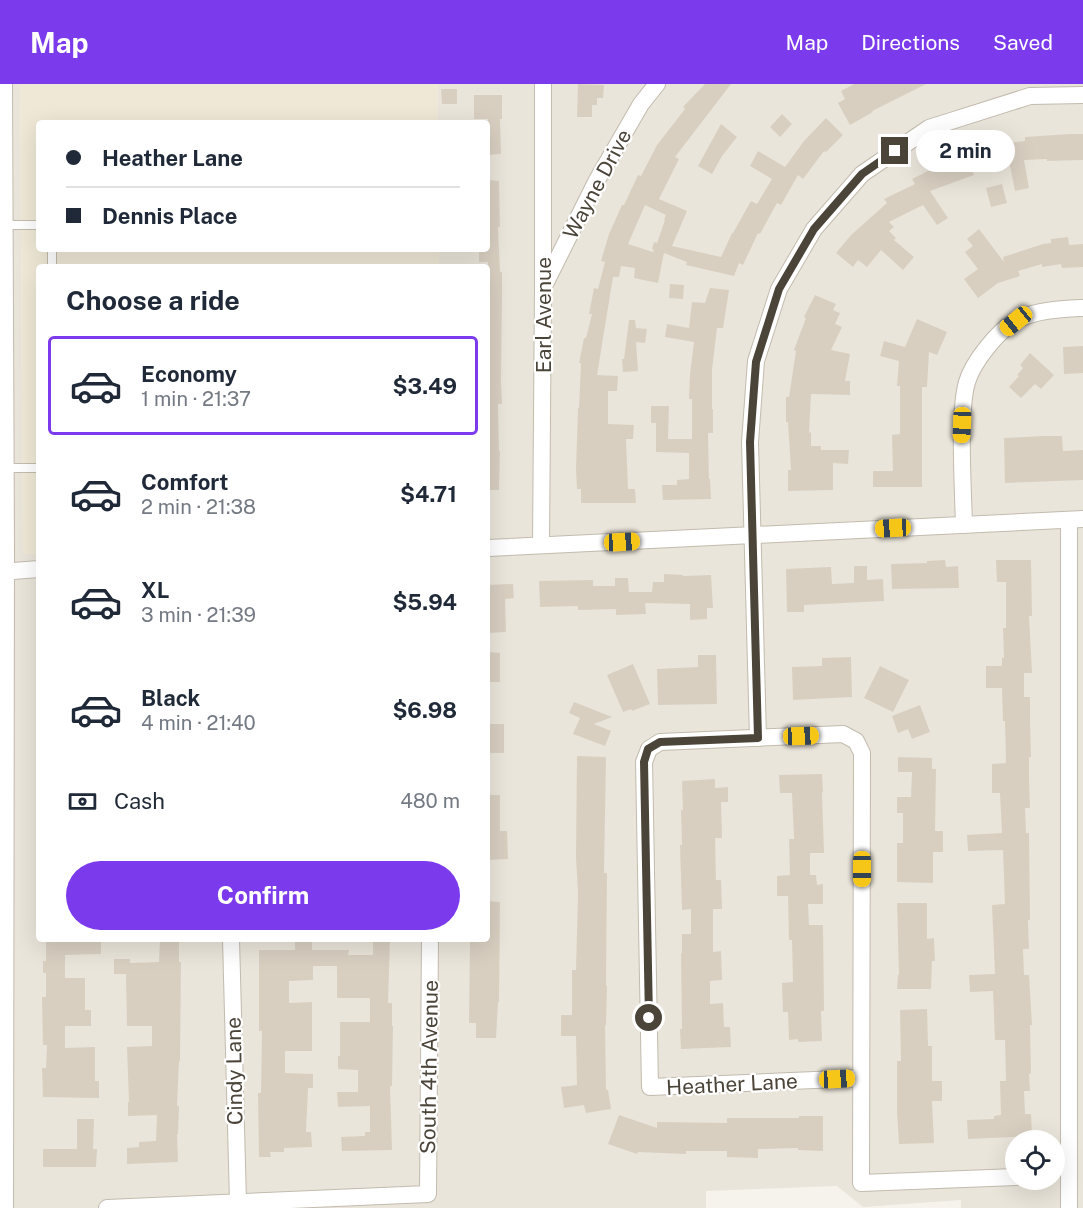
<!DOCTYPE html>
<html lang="en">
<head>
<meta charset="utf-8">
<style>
  :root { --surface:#fff; --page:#f6f6f7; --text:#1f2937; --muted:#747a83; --line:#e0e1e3; --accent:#7c3aed }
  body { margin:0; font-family:"Public Sans",sans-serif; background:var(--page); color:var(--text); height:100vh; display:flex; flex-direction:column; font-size:22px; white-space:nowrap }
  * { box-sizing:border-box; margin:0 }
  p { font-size:20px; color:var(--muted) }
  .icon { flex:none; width:33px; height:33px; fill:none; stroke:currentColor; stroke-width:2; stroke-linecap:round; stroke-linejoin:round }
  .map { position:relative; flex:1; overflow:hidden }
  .sheet { position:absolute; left:36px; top:180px; width:454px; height:678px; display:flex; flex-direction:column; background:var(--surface); border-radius:6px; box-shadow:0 6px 24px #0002 }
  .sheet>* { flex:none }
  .top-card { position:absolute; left:36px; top:36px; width:454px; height:132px; border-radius:6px; box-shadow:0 6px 24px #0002; display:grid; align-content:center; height:132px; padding:0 30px; background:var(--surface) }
  .controls { position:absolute; left:1005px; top:1046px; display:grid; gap:12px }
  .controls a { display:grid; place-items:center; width:60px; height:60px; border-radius:50%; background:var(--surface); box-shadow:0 6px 24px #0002; font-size:30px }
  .end { position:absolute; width:27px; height:27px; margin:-14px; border:8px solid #4b4439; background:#fff; box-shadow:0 0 0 3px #fff }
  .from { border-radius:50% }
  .bubble { position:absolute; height:42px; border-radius:21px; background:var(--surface); box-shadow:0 6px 24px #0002; font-size:20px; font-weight:700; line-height:42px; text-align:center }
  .car { position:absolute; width:18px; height:36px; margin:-18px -9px; border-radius:8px; box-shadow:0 0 4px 2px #0007; background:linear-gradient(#f5c518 24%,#345 0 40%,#f5c518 0 76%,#345 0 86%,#f5c518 0) }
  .top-card b { display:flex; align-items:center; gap:21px; height:57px; font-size:22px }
  .top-card b+b { border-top:2px solid var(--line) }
  .top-card i { width:15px; height:15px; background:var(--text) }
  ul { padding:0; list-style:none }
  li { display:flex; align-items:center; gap:18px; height:99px; margin:0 12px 9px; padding:0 18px; border:3px solid transparent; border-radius:6px }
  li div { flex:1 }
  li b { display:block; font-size:22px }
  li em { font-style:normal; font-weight:700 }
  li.current { border-color:var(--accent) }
  li>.icon { width:54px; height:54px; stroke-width:1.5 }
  h2 { padding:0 30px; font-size:27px; line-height:72px }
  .pay { display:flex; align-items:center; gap:15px; height:66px; padding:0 30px; font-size:22px }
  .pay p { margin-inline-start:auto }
  .cta { display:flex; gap:12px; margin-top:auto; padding:12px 30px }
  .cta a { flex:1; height:69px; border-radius:36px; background:var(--accent); color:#fff; font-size:24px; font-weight:700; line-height:69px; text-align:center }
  header { display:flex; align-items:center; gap:36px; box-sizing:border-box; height:84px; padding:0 30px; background:var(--accent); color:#fff }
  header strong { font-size:28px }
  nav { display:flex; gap:33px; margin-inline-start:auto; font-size:21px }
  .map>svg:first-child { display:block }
</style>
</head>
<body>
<header>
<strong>Map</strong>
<nav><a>Map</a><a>Directions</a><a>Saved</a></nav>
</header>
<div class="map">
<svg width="1083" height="1124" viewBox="0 0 1083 1124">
  <rect width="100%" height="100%" fill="#f6f3ec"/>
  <path fill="#eae5da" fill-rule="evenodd" d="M0,0h20l3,470h16v385h449v-672h-49v-18h49v-126h-50v-39h645v1124h-122v-8l-98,7 -26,-21 -131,5v17h-706zM1016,1056h38v39h-38z"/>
  <path fill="#efe8d6" d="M20,0h418v39h-399v126h400v18h-400v287h-16z"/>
  <g fill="#d8cfc1" fill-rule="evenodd">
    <path d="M578,0l26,1 -1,13h-6v7h-5v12h-15z"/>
    <path d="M705,0h26l-56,73 4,2 -20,40 28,12 -15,35 49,11 11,-24h1l18,-32 6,3 15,-25 -22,-13 8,-15 27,16 19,-26 22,-23 17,17 -17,17 -2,-1 -21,28 -5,-4 -17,30 -4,-2 -17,31 -2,-1 -15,32 -4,-2 -5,13 -48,-11 1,-3 -23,-9 -6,30 -24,-5 1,-10 -14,-2 -2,11h-6l-16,98 21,1 -1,15h-9v33l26,1 -1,14h-7l2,50h7l1,14h-55v-14h-4l-1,-20 2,-61h1l2,-45h-2l5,-25h2l6,-24h-3l5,-26 4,1 7,-27 -4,-1 8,-27 13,-29h2l14,-30 3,1 16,-31 28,-36 -2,-2zM645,121l21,10 -2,5h1l-8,23 -3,-1 -2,7 2,1 -1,2 -25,-8z"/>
    <path d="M854,0h72l-54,27 1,1 -23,13 -12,-22 7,-4 -4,-8z"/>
    <path d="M441,5h16v15h-15z"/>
    <path d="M474,11h28v24h-2l1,35 -13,1v-36h-14z"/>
    <path d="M782,30l10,10 -12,13 -10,-10z"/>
    <path d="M721,40l16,13 -15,19 -10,18 -14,-8z"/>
    <path d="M1070,50h13v26l-36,1v-2l-23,1 5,28 -14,3 -6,-30 -38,5 3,9 -44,16 18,27 -11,7 -14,-20 -34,17 5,5 -5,4 7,7 -2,2 20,17 -11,13 -22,-20 -14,17 -9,-7 -5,7 -17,-14 15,-18 36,-32 -3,-4 31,-15 -3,-5 24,-12 41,-16 -1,-5 49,-5v-4z"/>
    <path d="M488,96l11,1 1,46h-2l2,45h2v22l-1,87 1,23h-4l1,47h1l-1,39h-11v-228h-9v-13h9z"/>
    <path d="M1002,100l5,19 -16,4 -5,-19z"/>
    <path d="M979,145l25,33 -1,-5 40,-13 8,-1v-4l17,-2 1,8 14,-1v23l-21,1 -1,-4 -19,3v-3l-24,7 2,5 -22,7 -20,15 -14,-19 14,-10 -13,-17 8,-6 -6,-7z"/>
    <path d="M670,200l14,1 -1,14 -14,-1z"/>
    <path d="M710,204l19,2 -6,38h-6l-5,42v39h1v24h-5l1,46h1l1,20 -48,1 -1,-15h15v-5l12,-1v-26l-33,-1v-29h-5v-17h18l-1,33h24v-40h-3l1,-25 4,-32 -29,-5 2,-13 22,4 3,-26 13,1z"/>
    <path d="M815,211l21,9 -3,6 7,3 -5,11 7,3 -11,23 19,4 -5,27h5v14l-39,-1 -2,39 2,-1v14h10v4h28l-1,14 -15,-1v27l-45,1v-21h3l-3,-48h-2v-25h3l7,-46 -2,-1 12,-32 -2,-1z"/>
    <path d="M917,235l30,13 -10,23 -8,-3 -2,35h-5v100h-49v-16h20l-1,-36 8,-1v-48h-3l2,-25 -19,-5 4,-15 21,6z"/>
    <path d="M629,236h6l1,8 11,1 -2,14 -9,-1 2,29 -15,1 -1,-13h2z"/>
    <path d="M1083,262v27l-19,1 -1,-27z"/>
    <path d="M1030,269l24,22 -13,14 -6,-5 -14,14 -12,-11 10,-11 -2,-1 6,-7 -3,-3z"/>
    <path d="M1043,352h19l1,15 20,-1v30l-78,3 -1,-45z"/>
    <path d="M945,476l1,7 12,-1 1,22 -67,1 -1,-25 36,-1v-2z"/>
    <path d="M996,476h35l1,56h-3l3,57h-8v24h6v23l1,37h-2v22l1,29h-5l1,25h3l1,87h-2l1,29h-6l1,26h5l3,50h-2l1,48 -2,1 1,17h-6l1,23h6l1,22 -64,3 -1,-19 27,-1v-3l7,-1 -1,-34h6l-1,-41h-10l-2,-49 -23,1 -1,-17 26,-1 -3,-69 13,-1 -2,-54 -35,1 -1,-16 35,-2 -2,-40h-8v-29l14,-1 -1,-42h-2l-1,-33h-16v-22h16v-8h2l-1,-30h3v-46h-9z"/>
    <path d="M854,482h13v14l16,-1 1,22 -80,4v7h-17l-1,-43 45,-2 1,17 22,-1z"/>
    <path d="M664,490l19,1v1l28,-1 2,33h-6v11l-17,1v-16l-45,-1 1,11 -30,1v-6l-38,1v-4l-38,1 -1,-26 54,-1v6h22v-8h13l1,14h23l1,-10h11z"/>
    <path d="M513,500l1,14 -9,1 1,33 -18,1v-48z"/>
    <path d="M488,568l12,1v29h-12z"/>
    <path d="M698,571h18l1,49 -59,1 -1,-36 41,-2z"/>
    <path d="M851,573l1,40 -59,3 -1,-33 30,-1v-8z"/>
    <path d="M633,580l17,40 -18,7 -1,-2 -8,3 -16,-37z"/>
    <path d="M880,582l29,14 -16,32 -29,-14z"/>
    <path d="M574,618l38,15 -18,7 17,7 -6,15 -32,-12 7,-16 -11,-5z"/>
    <path d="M920,621l10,27 -18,7 -4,-10 -10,4 -6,-17z"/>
    <rect x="488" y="640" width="16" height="29"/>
    <path d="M577,672l29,1 -2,116h3l-1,113h1l-1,39h-1l1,65h2l3,19 -25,4 -2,-8 -20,3 -3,-21 16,-2 -1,-49h-15v-21h11v-45h4l2,-77 -2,-36z"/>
    <path d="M898,673l34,1v11h4l-1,62h8v21h-10v31l-36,-1v-39h6v-30h-6v-16h14l1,-25h-14z"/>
    <path d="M822,690l1,18h-1l2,61h-14v22h6l1,10 6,-1v20h-15l1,21h14l1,86h-3l1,30 -24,1v-3l-9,1 -1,-28h-5l-1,-29 11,-1 -1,-42h-3l-1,-44h-11v-20l13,-1 -1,-36h5l-2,-46h-12l-1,-18z"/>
    <path d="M715,695v9l13,-1v15h-7l1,36h-7l1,42h5l1,29h-9v43l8,-1 1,29 -12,1v23l13,-1 1,24h6l1,20 -50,2 -1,-20h2l-1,-76h1v-19h9v-25l-9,1 -2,-65h2l-1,-35h2l-1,-29z"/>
    <path d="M488,711h12v36h7l1,28 -20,1z"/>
    <path d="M488,817l12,1 -1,100h-1l-2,36h-20v-15h-7l1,-84h18z"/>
    <path d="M897,819h30v36l7,-1 1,23h-3l-1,28h-34l1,-14h1z"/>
    <path d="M46,855h55v15l-36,1v23h20v32h6v16h-26v22l30,-1v34h4v17l-56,-1 -1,-29h4l1,-23h-4l-1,-48h4v-24h-3v-12h3z"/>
    <path d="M160,855h19v23h2l-1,99h-1l-2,45h2l-1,28h-1l1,28 -51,2v-16l12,-1v-5l17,-1 1,-26 -29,1v-14h1l-2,-55 25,-1v-20h-25l-1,-52h-12v-15h16v4l29,-1z"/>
    <path d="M295,855h17v11h37l-1,5h25v-16h17l-2,64h4v23h1l-1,60h-2l2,64 -50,1 -1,-14 24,-1v-4h5v-26l-32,1 -1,-15h21v-22l-20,-1v-13h2v-34h30v-24h-33v-32h-24v14l-24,1v22l23,-1v49h-27v22l28,1v14h-5l-2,44h5l1,15 -28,1v4h-14l1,5h-12l-1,-64h3l1,-62h-3v-81h36z"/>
    <path d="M927,925l1,37h4v35h10v20h-10l2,42 -35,1 -2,-33v-50h4l-1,-51z"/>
    <path d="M619,1031l38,13v-6l70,1v-5h72v-2h24v35l-25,-1v-2l-40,1v9l-31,-1v-6h-41v3l-48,-2 -1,2 -29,-10z"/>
    <path d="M77,1035h17l-1,30h4l-1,18h-53v-18h34z"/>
  </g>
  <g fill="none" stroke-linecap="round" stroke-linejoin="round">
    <defs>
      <g id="service">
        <path d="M5,141h34"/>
        <path d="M52,183v-18"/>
        <path d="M6,384h33"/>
      </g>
      <g id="minor">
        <path d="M4,0l2,469 -1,655"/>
        <path d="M545,200l52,-104 44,-76 16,-20"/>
        <path d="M964,441c-1,-34 -3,-68 -2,-102 1,-13 1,-28 5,-41 6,-20 30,-50 48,-61 19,-11 47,-12 68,-13"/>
        <path d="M541,461l2,-257v-204"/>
        <path d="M488,464l595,-29"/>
        <path d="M0,488l39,-3"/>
        <path d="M758,654l-8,-296 6,-81 23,-72 35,-60 48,-55 67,-46 101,-32 53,-1"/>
        <path d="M231,855l7,263"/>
        <path d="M861,994l-211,9 -6,-325 5,-13 11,-7 183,-8 13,7 6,12 -1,430 155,-6"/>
        <path d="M107,1124l321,-14 2,-255"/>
        <path d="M1069,1124v-688"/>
      </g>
    </defs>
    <use href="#service" stroke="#c2bbae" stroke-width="10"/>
    <use href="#minor" stroke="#c2bbae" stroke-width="18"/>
    <use href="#service" stroke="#fff" stroke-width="8"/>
    <use href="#minor" stroke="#fff" stroke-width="16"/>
  </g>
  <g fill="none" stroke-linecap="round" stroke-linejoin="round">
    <path stroke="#4b4439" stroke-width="8" d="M649,934l-5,-256 4,-13 12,-7 98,-4 -8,-296 6,-80 23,-73 35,-60 48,-55 33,-23"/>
  </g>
  <g text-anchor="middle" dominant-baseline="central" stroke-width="4.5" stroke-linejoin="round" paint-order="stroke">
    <g font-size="21" fill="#4b4439" stroke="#fff">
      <text transform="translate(597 100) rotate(-62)">Wayne Drive</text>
      <text transform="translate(543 231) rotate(-90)">Earl Avenue</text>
      <text transform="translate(429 983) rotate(-89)">South 4th Avenue</text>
      <text transform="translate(234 987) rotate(-91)">Cindy Lane</text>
      <text transform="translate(732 1000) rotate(-3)">Heather Lane</text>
    </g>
  </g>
</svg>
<div class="controls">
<a><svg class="icon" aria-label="locate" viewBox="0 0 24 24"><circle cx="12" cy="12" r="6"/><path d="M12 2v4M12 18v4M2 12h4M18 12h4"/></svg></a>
</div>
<i class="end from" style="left:649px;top:934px"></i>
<i class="end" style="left:895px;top:67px"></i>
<div class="bubble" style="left:916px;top:46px;width:99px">2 min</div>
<i class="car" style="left:1016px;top:237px;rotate:231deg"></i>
<i class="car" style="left:962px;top:341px;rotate:182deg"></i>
<i class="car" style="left:893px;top:444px;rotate:267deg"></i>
<i class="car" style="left:622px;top:458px;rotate:87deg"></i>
<i class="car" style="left:801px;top:652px;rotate:88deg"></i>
<i class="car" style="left:862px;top:785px;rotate:180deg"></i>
<i class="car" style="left:837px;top:995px;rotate:87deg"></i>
<div class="top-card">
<b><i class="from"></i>Heather Lane</b>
<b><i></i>Dennis Place</b>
</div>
<section class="sheet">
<h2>Choose a ride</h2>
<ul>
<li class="current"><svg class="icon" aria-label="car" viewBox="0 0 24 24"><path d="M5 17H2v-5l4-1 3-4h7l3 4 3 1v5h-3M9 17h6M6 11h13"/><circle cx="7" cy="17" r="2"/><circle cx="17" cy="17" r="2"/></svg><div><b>Economy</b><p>1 min · 21:37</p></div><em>$3.49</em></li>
<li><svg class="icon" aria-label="car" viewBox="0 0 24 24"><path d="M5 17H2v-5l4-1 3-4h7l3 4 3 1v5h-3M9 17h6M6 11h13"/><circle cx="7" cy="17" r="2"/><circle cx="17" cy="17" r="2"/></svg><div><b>Comfort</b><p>2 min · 21:38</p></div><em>$4.71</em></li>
<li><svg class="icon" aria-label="car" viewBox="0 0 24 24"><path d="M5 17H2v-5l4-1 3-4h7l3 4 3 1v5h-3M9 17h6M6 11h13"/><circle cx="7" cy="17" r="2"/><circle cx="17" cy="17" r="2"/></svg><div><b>XL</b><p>3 min · 21:39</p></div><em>$5.94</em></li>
<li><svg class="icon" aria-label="car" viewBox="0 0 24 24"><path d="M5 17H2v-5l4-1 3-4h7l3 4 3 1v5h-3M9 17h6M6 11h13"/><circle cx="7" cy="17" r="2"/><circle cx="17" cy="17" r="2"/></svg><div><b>Black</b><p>4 min · 21:40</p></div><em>$6.98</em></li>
</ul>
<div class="pay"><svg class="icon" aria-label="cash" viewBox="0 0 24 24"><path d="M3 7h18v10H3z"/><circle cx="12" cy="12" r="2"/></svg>Cash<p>480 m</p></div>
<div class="cta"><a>Confirm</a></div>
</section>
</div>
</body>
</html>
